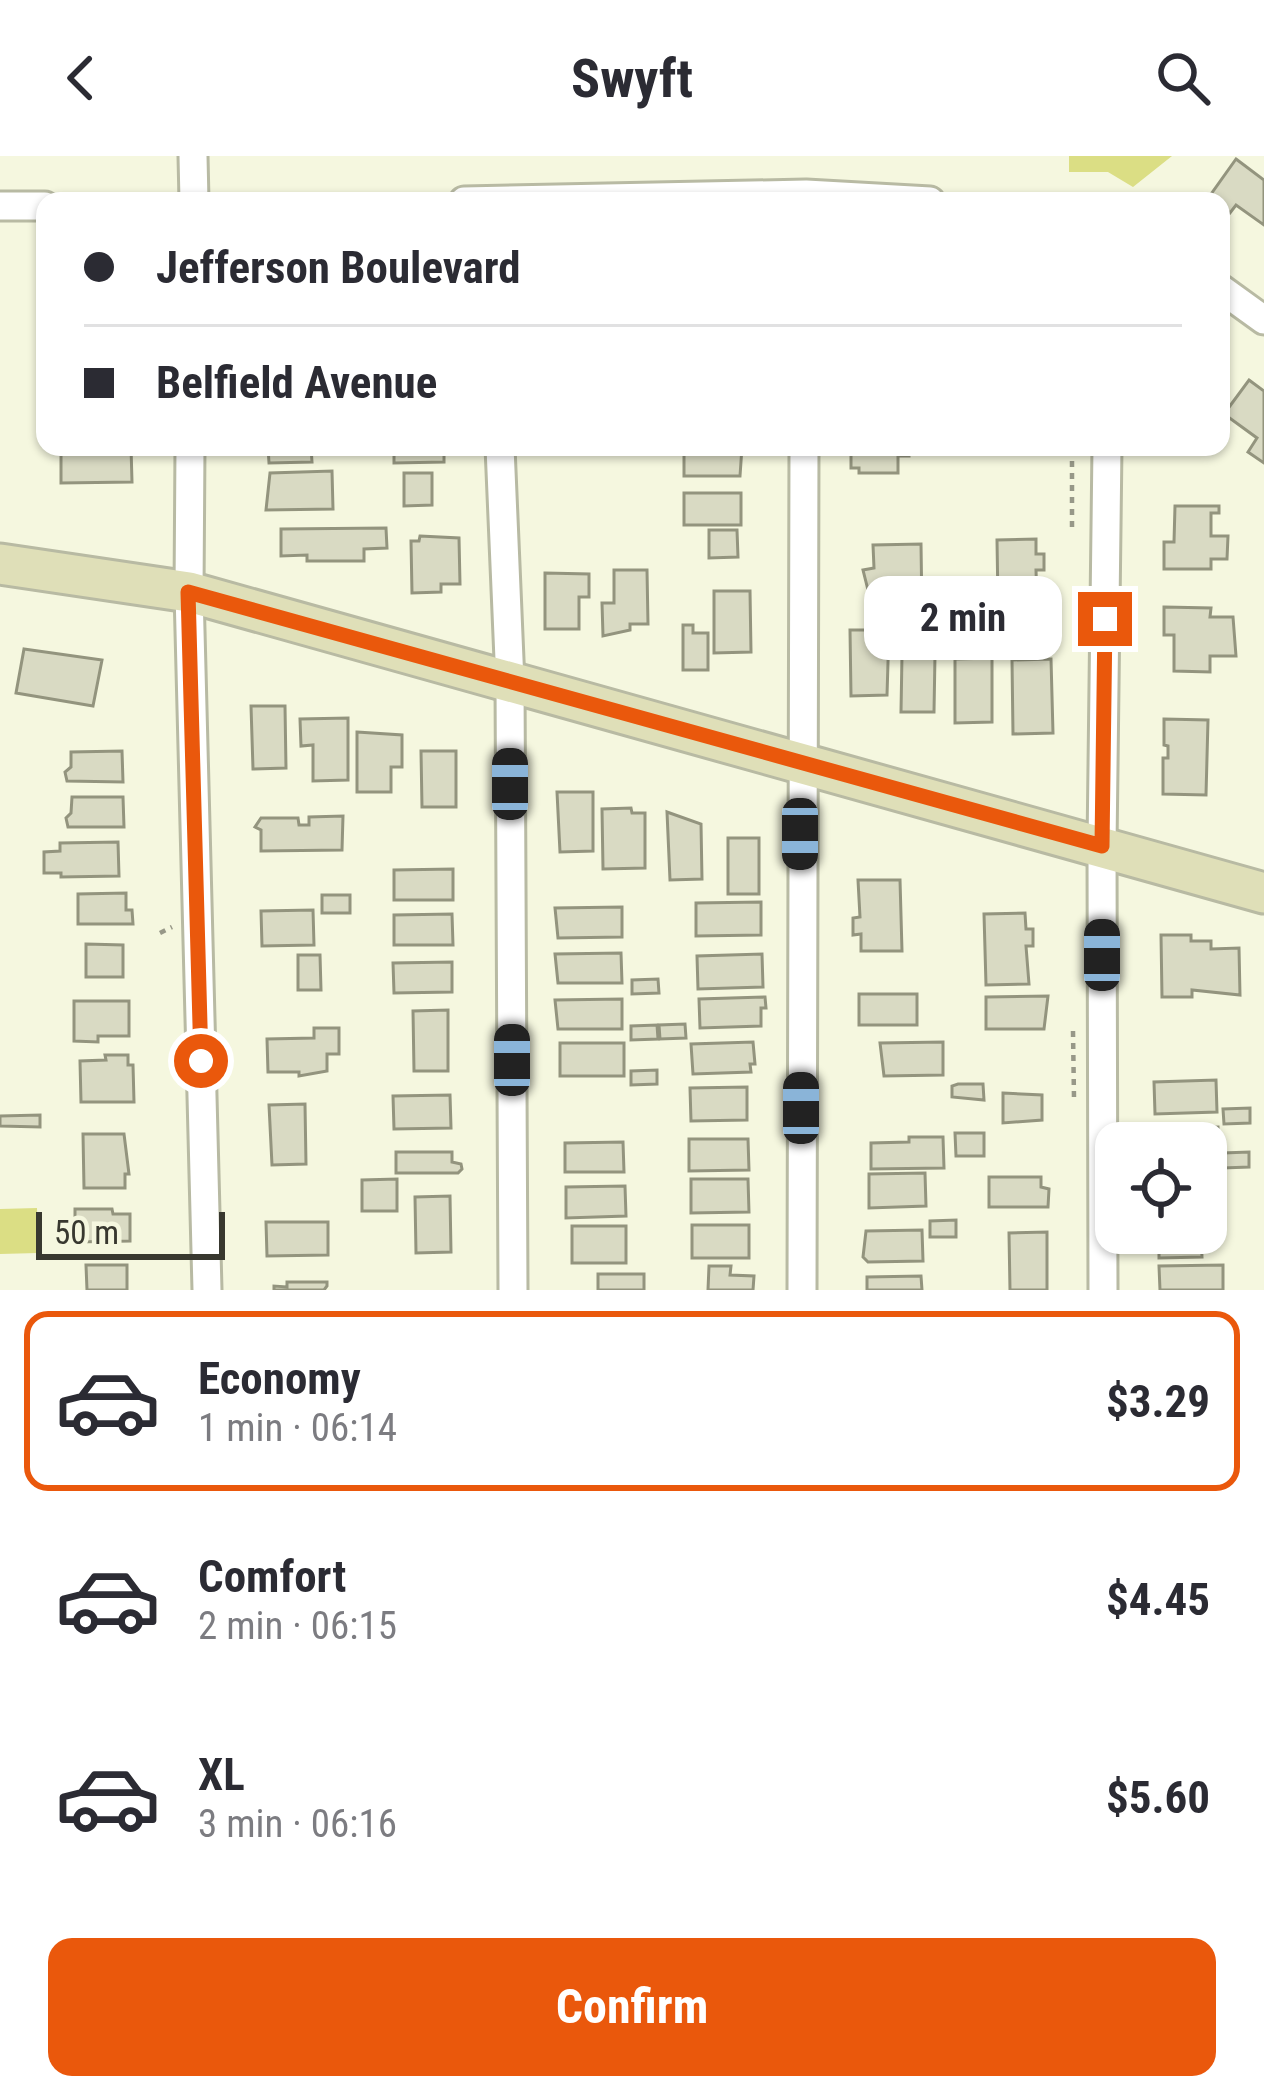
<!DOCTYPE html>
<html lang="en">
<head>
<meta charset="utf-8">
<style>
  :root { --surface:#fff; --page:#f2f2f3; --text:#2b2b33; --muted:#7c7c81; --line:#e1e1e2; --accent:#ea580c }
  body { margin:0; font-family:"Roboto Condensed",sans-serif; background:var(--page); color:var(--text); height:100vh; display:flex; flex-direction:column; font-size:45px; white-space:nowrap }
  * { box-sizing:border-box; margin:0 }
  p { font-size:39px; color:var(--muted) }
  .icon { flex:none; width:66px; height:66px; fill:none; stroke:currentColor; stroke-width:2; stroke-linecap:round; stroke-linejoin:round }
  .map { position:relative; height:1134px; overflow:hidden }
  .side { display:flex; flex-direction:column; background:var(--surface); flex:1 }
  .side>* { flex:none }
  .hud { position:absolute; left:36px; top:36px; width:1194px; height:264px; border-radius:24px; box-shadow:0 3px 9px #0004; display:grid; align-content:center; height:264px; padding:0 48px; background:var(--surface) }
  .controls { position:absolute; left:1095px; top:966px; display:grid; gap:24px }
  .controls a { display:grid; place-items:center; width:132px; height:132px; border-radius:24px; background:var(--surface); box-shadow:0 3px 9px #0004; font-size:60px }
  .scale { position:absolute; left:36px; bottom:30px; width:189px; box-sizing:border-box; padding-left:12px; border:6px solid #38382f; border-top:0; font-size:33px; line-height:42px; white-space:nowrap; color:#38382f; -webkit-text-stroke:9px #f5f7df; paint-order:stroke }
  .end { position:absolute; width:54px; height:54px; margin:-27px; border:15px solid #ea580c; background:#fff; box-shadow:0 0 0 6px #fff }
  .from { border-radius:50% }
  .bubble { position:absolute; height:84px; border-radius:24px; background:var(--surface); box-shadow:0 3px 9px #0004; font-size:39px; font-weight:700; line-height:84px; text-align:center }
  .car { position:absolute; width:36px; height:72px; margin:-36px -18px; border-radius:15px; box-shadow:0 0 9px 3px #0007; background:linear-gradient(#222 24%,#8ab4d8 0 40%,#222 0 76%,#8ab4d8 0 86%,#222 0) }
  .hud b { display:flex; align-items:center; gap:42px; height:114px; font-size:45px }
  .hud b+b { border-top:3px solid var(--line) }
  .hud i { width:30px; height:30px; background:var(--text) }
  ul { padding:21px 0 0; list-style:none }
  li { display:flex; align-items:center; gap:36px; height:180px; margin:0 24px 18px; padding:0 24px; border:6px solid transparent; border-radius:24px }
  li div { flex:1 }
  li b { display:block; font-size:45px }
  li em { font-style:normal; font-weight:700 }
  li.selected { border-color:var(--accent) }
  li>.icon { width:108px; height:108px; stroke-width:1.5 }
  .cta { display:flex; gap:24px; margin-top:auto; padding:24px 48px }
  .cta a { flex:1; height:138px; border-radius:24px; background:var(--accent); color:#fff; font-size:48px; font-weight:700; line-height:138px; text-align:center }
  header { display:flex; justify-content:space-between; align-items:center; height:156px; padding:0 48px; background:var(--surface); font-size:54px; font-weight:700 }
  .map>svg:first-child { display:block }
</style>
</head>
<body>
<header><svg class="icon" aria-label="back" viewBox="0 0 24 24"><path d="M15 5l-7 7 7 7"/></svg>Swyft<svg class="icon" aria-label="search" viewBox="0 0 24 24"><circle cx="10" cy="10" r="6"/><path d="M15 15l6 6"/></svg></header>
<div class="map">
<svg width="1264" height="1134" viewBox="0 0 1264 1134">
  <rect width="100%" height="100%" fill="#f5f7df"/>
  <g fill="#dbde84">
    <path d="M1069,0h103l-39,31 -25,-15h-39z"/>
    <path d="M37,1052l1,45 -38,1v-45z"/>
  </g>
  <g fill="#d9dac3" stroke="#93947e" stroke-width="3">
    <path d="M1236,3l28,21v45l-28,-20 -6,8 -9,-7v-5l-12,-4z"/>
    <path d="M1249,224l15,11v72l-16,-11 9,-14 -33,-24z"/>
    <path d="M61,291h70l1,35 -71,1z"/>
    <path d="M268,291h43l1,15 -43,1z"/>
    <path d="M394,291h50v15l-50,1z"/>
    <path d="M684,291h58l-2,29h-56z"/>
    <path d="M851,291h58v9h-11v17h-39v-5h-8z"/>
    <path d="M332,315l1,38 -67,1 4,-37z"/>
    <path d="M404,317h28v32l-28,1z"/>
    <rect x="684" y="337" width="57" height="32"/>
    <path d="M1175,350h44v7h-8v23h17l-1,23h-16v10h-47v-27h10z"/>
    <path d="M386,372l1,20 -23,1v12h-57v-6l-26,1v-27z"/>
    <path d="M709,374h28l1,27 -29,1z"/>
    <path d="M420,380l39,2 1,46h-19v8l-29,1 -1,-52h8z"/>
    <path d="M1036,383v15h8v16h-8l1,32 -39,1 -1,-63z"/>
    <path d="M921,388l1,69 -48,1 -11,-44 11,-2 -1,-23z"/>
    <path d="M614,414h33l1,54h-18v6l-27,6 -1,-33h12z"/>
    <path d="M545,417l44,1v23h-10v32h-34z"/>
    <path d="M714,435h36l1,61 -37,1z"/>
    <path d="M1164,451l47,1 -1,9h23l3,39h-26v16l-36,-1v-36h-10z"/>
    <path d="M683,469h10v8h15v37h-25z"/>
    <path d="M850,474h39l-2,65 -36,1z"/>
    <path d="M24,493l78,11 -9,46 -77,-13z"/>
    <path d="M902,499h33l-1,57h-33z"/>
    <path d="M992,502v64l-37,1v-64z"/>
    <path d="M1051,503l2,74 -40,1 -1,-74z"/>
    <path d="M251,550h34l1,62 -33,1z"/>
    <path d="M348,562v62l-35,1v-36l-12,1 -1,-27z"/>
    <path d="M1164,563l44,1 -2,75 -43,-1v-36h5v-12l-4,-1z"/>
    <path d="M357,576l45,3v32h-11v25h-34z"/>
    <path d="M122,595l1,31 -56,-1 -2,-9 6,-5v-15z"/>
    <path d="M421,595h35v56h-34z"/>
    <path d="M557,636h36v59l-33,1z"/>
    <path d="M72,641h51l1,30h-56l-2,-9 5,-5z"/>
    <path d="M631,652l1,5h13v55l-42,1 -1,-60z"/>
    <path d="M667,656l34,12 1,55 -32,1z"/>
    <path d="M343,660l-1,34 -81,1v-21l-6,-3 6,-9h37l1,7h10v-8z"/>
    <rect x="728" y="682" width="31" height="56"/>
    <path d="M118,686l1,34 -58,1v-4h-17v-21l16,-1v-8z"/>
    <path d="M453,713v31h-59v-30z"/>
    <path d="M858,724h42l2,71h-41v-17l-8,1v-17l7,-1z"/>
    <path d="M126,737v17h6l1,14h-55v-30z"/>
    <rect x="322" y="739" width="28" height="18"/>
    <path d="M761,746v33l-65,1v-33z"/>
    <path d="M622,751v30l-64,1 -3,-30z"/>
    <path d="M313,754l1,35 -52,1 -1,-35z"/>
    <path d="M1025,757l1,16h7v17h-7l3,38 -43,1 -2,-71z"/>
    <path d="M452,758l1,31h-59v-30z"/>
    <path d="M1161,779h30v6h20v8l28,-1 1,47 -48,-5v7h-30z"/>
    <path d="M86,788l37,1v32h-37z"/>
    <path d="M621,797l1,30h-64l-3,-29z"/>
    <path d="M762,798l1,33 -65,2 -1,-33z"/>
    <path d="M298,799h22l1,35h-23z"/>
    <path d="M452,806v30l-58,1 -1,-30z"/>
    <path d="M658,823l1,14 -27,1v-14z"/>
    <rect x="859" y="838" width="58" height="31"/>
    <path d="M1048,840l-4,33h-58v-32z"/>
    <path d="M765,841l1,11h-5v18l-61,2 -1,-29z"/>
    <path d="M622,843v30h-64l-3,-29z"/>
    <path d="M74,845h55v35h-31v6l-24,-1z"/>
    <path d="M448,854v61h-34l-1,-60z"/>
    <path d="M685,868l1,14 -26,1 -1,-14z"/>
    <path d="M657,869l1,14 -27,1v-14z"/>
    <path d="M314,872h25v26h-12v17l-28,5v-4h-31l-1,-33 47,-1z"/>
    <path d="M753,886l2,22h-5l1,8 -58,2 -2,-30z"/>
    <path d="M943,886v33l-59,1 -4,-33z"/>
    <rect x="560" y="887" width="64" height="33"/>
    <path d="M105,899h23v10h5l1,37h-53l-1,-41 26,-1z"/>
    <path d="M657,914v14l-26,1v-14z"/>
    <path d="M1216,924l1,32 -62,2 -1,-32z"/>
    <path d="M958,928h25l1,16 -32,-3v-11z"/>
    <path d="M747,931v33l-56,1 -1,-33z"/>
    <path d="M1003,937l39,2v25l-39,3z"/>
    <path d="M450,939l1,33 -57,1 -1,-33z"/>
    <path d="M305,948l1,60 -34,1 -3,-60z"/>
    <path d="M1250,952v15l-26,1 -1,-15z"/>
    <path d="M40,959v12l-40,-1v-10z"/>
    <path d="M1218,971l1,31 -13,1v-16h-50v-14z"/>
    <path d="M955,977h29v23h-28z"/>
    <path d="M83,978h41l5,40h-4v14h-41z"/>
    <path d="M909,981h34l1,31 -73,1v-26l38,-1z"/>
    <path d="M689,983h59l1,31 -60,1z"/>
    <path d="M623,986l1,30h-59v-29z"/>
    <path d="M396,996h56v10l9,2 1,5 -4,4h-62z"/>
    <path d="M1249,996v15l-26,1v-15z"/>
    <path d="M925,1017l1,33 -57,2v-34z"/>
    <path d="M1206,1018h12l2,29 -14,1z"/>
    <path d="M989,1021h52v10l8,2 -1,18h-59z"/>
    <path d="M397,1023v32h-35v-31z"/>
    <path d="M691,1023h57l1,33 -58,1z"/>
    <path d="M625,1030l1,30 -60,2v-31z"/>
    <path d="M450,1040l1,56 -35,1 -1,-56z"/>
    <path d="M75,1053h37l1,5h17v27l-55,1z"/>
    <path d="M956,1064v17h-26v-16z"/>
    <path d="M266,1066h62v33l-61,1z"/>
    <rect x="692" y="1069" width="57" height="33"/>
    <rect x="572" y="1070" width="54" height="37"/>
    <path d="M922,1074l1,31 -55,1 -5,-5 3,-26z"/>
    <path d="M1047,1076v58h-37l-1,-57z"/>
    <path d="M1159,1077h42l1,24 -43,1z"/>
    <path d="M86,1109h41v25h-40z"/>
    <path d="M1223,1109v25h-63l-1,-24z"/>
    <path d="M709,1110h22l-1,9 24,1 -1,14h-45z"/>
    <rect x="598" y="1118" width="46" height="16"/>
    <path d="M921,1120l1,14h-55v-13z"/>
    <path d="M287,1126h40v4l-3,4h-50v-4l13,1z"/>
  </g>
  <g fill="none" stroke-linecap="round" stroke-linejoin="round">
    <defs>
      <g id="street">
        <path d="M193,0l1,45"/>
        <path d="M464,45l342,-7 124,7"/>
        <path d="M0,50h45"/>
        <path d="M1221,133l43,31"/>
        <path d="M190,291l-1,145 18,698"/>
        <path d="M500,291l10,236 3,607"/>
        <path d="M802,1134l2,-843"/>
        <path d="M1103,1134l-1,-444 5,-399"/>
      </g>
      <path id="secondary" d="M0,408l189,28 1075,301"/>
    </defs>
    <use href="#street" stroke="#b8baa3" stroke-width="33"/>
    <use href="#secondary" stroke="#b8baa3" stroke-width="45"/>
    <g stroke="#979888" stroke-width="4.5" stroke-dasharray="6 6" stroke-linecap="butt">
      <path d="M1072,371v-80"/>
      <path d="M160,777l12,-6"/>
      <path d="M1073,875l1,67"/>
    </g>
    <use href="#street" stroke="#fff" stroke-width="27"/>
    <use href="#secondary" stroke="#dfdfb8" stroke-width="39"/>
  </g>
  <g fill="none" stroke-linecap="round" stroke-linejoin="round">
    <path stroke="#ea580c" stroke-width="15" d="M201,905l-13,-469 914,254 3,-227"/>
  </g>
</svg>
<div class="controls">
<a><svg class="icon" aria-label="locate" viewBox="0 0 24 24"><circle cx="12" cy="12" r="6"/><path d="M12 2v4M12 18v4M2 12h4M18 12h4"/></svg></a>
</div>
<div class="scale">50 m</div>
<i class="end from" style="left:201px;top:905px"></i>
<i class="end" style="left:1105px;top:463px"></i>
<div class="bubble" style="left:864px;top:420px;width:198px">2 min</div>
<i class="car" style="left:510px;top:628px;rotate:0deg"></i>
<i class="car" style="left:800px;top:678px;rotate:180deg"></i>
<i class="car" style="left:1102px;top:799px;rotate:0deg"></i>
<i class="car" style="left:512px;top:904px;rotate:0deg"></i>
<i class="car" style="left:801px;top:952px;rotate:0deg"></i>
<div class="hud">
<b><i class="from"></i>Jefferson Boulevard</b>
<b><i></i>Belfield Avenue</b>
</div>
</div>
<section class="side">
<ul>
<li class="selected"><svg class="icon" aria-label="car" viewBox="0 0 24 24"><path d="M5 17H2v-5l4-1 3-4h7l3 4 3 1v5h-3M9 17h6M6 11h13"/><circle cx="7" cy="17" r="2"/><circle cx="17" cy="17" r="2"/></svg><div><b>Economy</b><p>1 min · 06:14</p></div><em>$3.29</em></li>
<li><svg class="icon" aria-label="car" viewBox="0 0 24 24"><path d="M5 17H2v-5l4-1 3-4h7l3 4 3 1v5h-3M9 17h6M6 11h13"/><circle cx="7" cy="17" r="2"/><circle cx="17" cy="17" r="2"/></svg><div><b>Comfort</b><p>2 min · 06:15</p></div><em>$4.45</em></li>
<li><svg class="icon" aria-label="car" viewBox="0 0 24 24"><path d="M5 17H2v-5l4-1 3-4h7l3 4 3 1v5h-3M9 17h6M6 11h13"/><circle cx="7" cy="17" r="2"/><circle cx="17" cy="17" r="2"/></svg><div><b>XL</b><p>3 min · 06:16</p></div><em>$5.60</em></li>
</ul>
<div class="cta"><a>Confirm</a></div>
</section>
</body>
</html>
